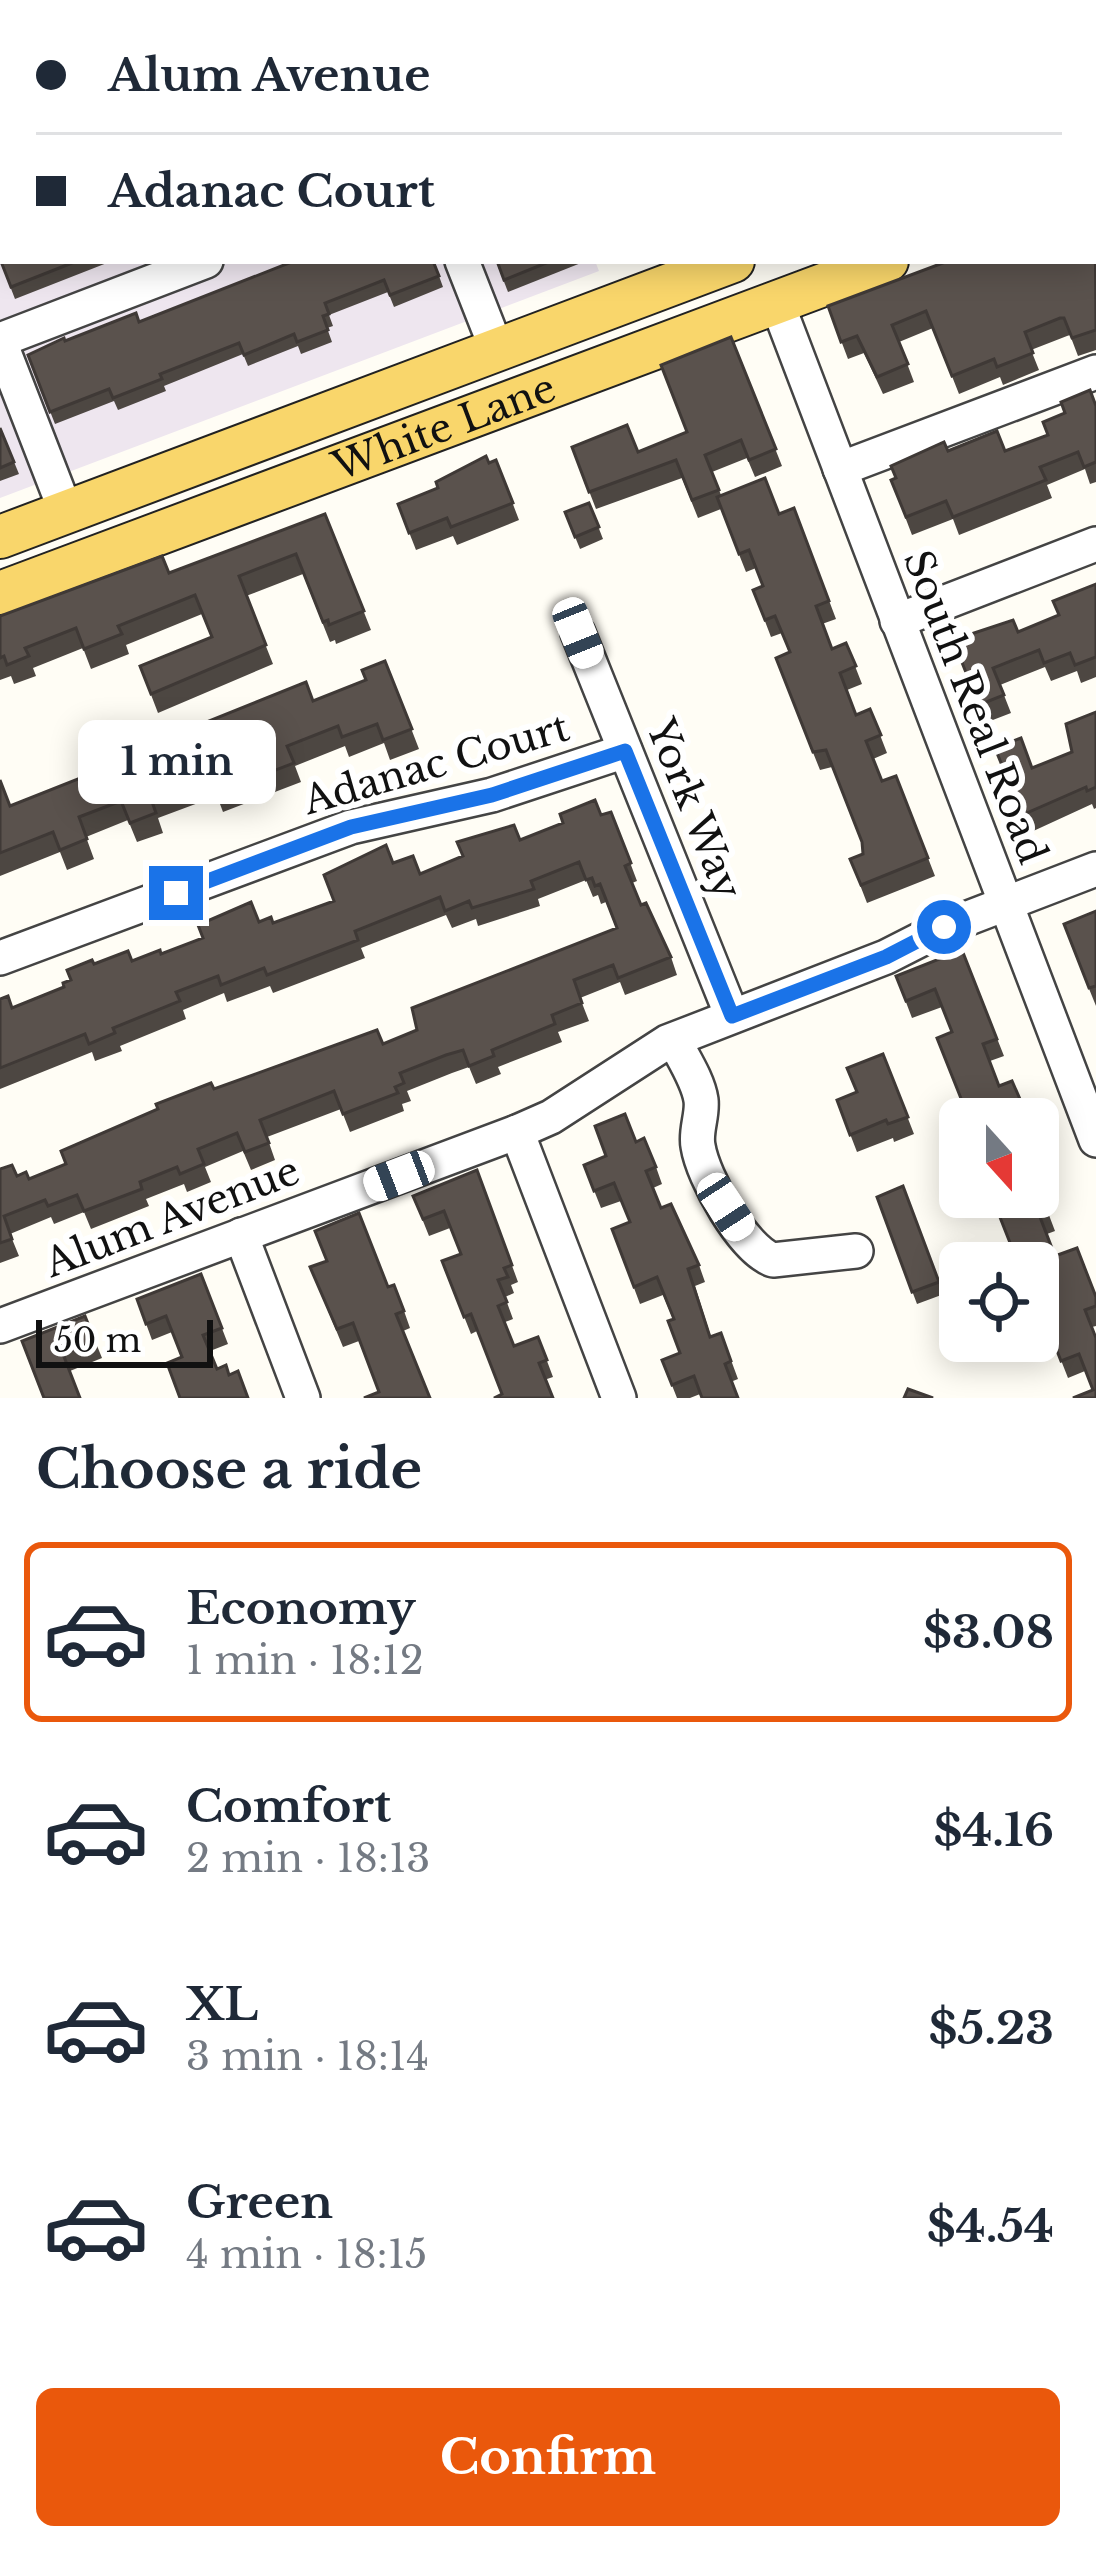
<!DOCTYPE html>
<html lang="en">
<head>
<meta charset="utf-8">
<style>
  :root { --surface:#fff; --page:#f2f2f3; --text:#1f2937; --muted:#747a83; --line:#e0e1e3; --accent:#ea580c }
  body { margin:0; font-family:"Libre Baskerville",serif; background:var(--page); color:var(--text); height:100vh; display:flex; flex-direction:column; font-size:45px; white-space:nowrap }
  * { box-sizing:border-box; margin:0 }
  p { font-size:39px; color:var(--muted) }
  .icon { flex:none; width:66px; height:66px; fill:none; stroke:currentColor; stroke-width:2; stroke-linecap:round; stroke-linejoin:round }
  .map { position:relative; height:1398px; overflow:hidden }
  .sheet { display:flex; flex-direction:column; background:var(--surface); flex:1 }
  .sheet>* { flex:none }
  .hud { position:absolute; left:0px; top:0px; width:1098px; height:264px; box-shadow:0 6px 30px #0003; display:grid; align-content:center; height:264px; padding:0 36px; background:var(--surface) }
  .needle { width:78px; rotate:159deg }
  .tools { position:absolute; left:939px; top:1098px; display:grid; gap:24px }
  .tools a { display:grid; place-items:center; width:120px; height:120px; border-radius:18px; background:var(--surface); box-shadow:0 6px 30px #0003; font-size:60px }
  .scale { position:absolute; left:36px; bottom:30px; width:177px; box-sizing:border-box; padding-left:12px; border:6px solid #111; border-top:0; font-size:33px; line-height:42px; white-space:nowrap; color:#111; -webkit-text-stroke:9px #fff; paint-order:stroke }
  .end { position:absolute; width:54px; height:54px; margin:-27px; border:15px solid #1a73e8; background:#fff; box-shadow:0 0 0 6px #fff }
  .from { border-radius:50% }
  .bubble { position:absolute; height:84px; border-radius:18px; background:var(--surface); box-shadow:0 6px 30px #0003; font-size:39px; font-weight:700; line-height:84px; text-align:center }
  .car { position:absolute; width:36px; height:72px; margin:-36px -18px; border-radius:15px; box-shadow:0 0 9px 3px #0007; background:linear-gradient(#fff 24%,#345 0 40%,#fff 0 76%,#345 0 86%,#fff 0) }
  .hud b { display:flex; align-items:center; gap:42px; height:114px; font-size:45px }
  .hud b+b { border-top:3px solid var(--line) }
  .hud i { width:30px; height:30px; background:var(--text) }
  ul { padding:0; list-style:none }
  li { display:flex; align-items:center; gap:36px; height:180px; margin:0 24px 18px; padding:0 12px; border:6px solid transparent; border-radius:18px }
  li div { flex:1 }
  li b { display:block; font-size:45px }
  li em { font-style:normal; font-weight:700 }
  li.selected { border-color:var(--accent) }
  li>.icon { width:108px; height:108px; stroke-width:1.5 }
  h2 { padding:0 36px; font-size:54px; line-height:144px }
  .button { display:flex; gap:24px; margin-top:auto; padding:24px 36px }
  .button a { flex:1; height:138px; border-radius:18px; background:var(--accent); color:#fff; font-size:48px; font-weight:700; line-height:138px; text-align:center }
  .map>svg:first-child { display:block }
</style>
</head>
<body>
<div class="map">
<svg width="1096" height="1398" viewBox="0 0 1096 1398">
  <rect width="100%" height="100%" fill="#fffdf5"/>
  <path fill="#eee6ef" d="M0,0l496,3h-493v258h592l4,10 -599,227z"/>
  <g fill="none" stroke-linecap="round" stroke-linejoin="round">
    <defs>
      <g id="minor">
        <path d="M362,0l1,3"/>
        <path d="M664,0l2,3"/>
        <path d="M184,3l8,-3"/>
        <path d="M914,3l8,-3"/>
        <path d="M0,74l3,-2"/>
        <path d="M462,261l35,89"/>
        <path d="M777,303l319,837"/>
        <path d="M0,340l206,-79"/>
        <path d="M0,342l66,170"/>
        <path d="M840,469l256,-97"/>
        <path d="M897,621l199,-77"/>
        <path d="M578,633l154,383"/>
        <path d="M0,958l351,-131 141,-32 133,-44"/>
        <path d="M674,1040c9,18 24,40 27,60 2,15 -6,31 -3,46 5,32 45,103 75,114l83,-9"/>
        <path d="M517,1132l102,266"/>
        <path d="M241,1235l62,163"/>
        <path d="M0,1326l517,-194 34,-15 116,-75 219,-85 59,-30 151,-58"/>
      </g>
      <g id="major">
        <path d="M1095,125l1,-1"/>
        <path d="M1095,182h1"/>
        <path d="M0,537l733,-276"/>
        <path id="s1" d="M0,593l887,-332"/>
      </g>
    </defs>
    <use href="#minor" stroke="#444" stroke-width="38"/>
    <use href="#major" stroke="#222" stroke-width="46"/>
    <use href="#minor" stroke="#fff" stroke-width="33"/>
    <use href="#major" stroke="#f9d66b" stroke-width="42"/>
  </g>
  <g fill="#4d4742">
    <path d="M0,0h90l-8,3h-79v29l-3,1z"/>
    <path d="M711,0h65l1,3h-65z"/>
    <path d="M1096,205v145l-18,6 -8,-21 -3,1 -36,14 8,20 -36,15 -3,-8 -41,17 -26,-66 -34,14 15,40 -31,12 -19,-41 -16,6 -20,-53z"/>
    <path d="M0,260l3,1h109l-97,38z"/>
    <path d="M496,261h90l-78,31z"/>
    <path d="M257,276h182l4,11 -49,20 -6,-15 -59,23 4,11 -6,2 5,14 -31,12 -3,-8 -50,20 -5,-12 -79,32 2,5 -48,19 -4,-9 -59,23 -27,-69 37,-14 74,-19z"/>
    <path d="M731,337l51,129 -27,11 -8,-19 -35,14 9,23 58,19 15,-6 42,111 -14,5 10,25 14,-6 16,41 -15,6 9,25 14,-6 17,44 -14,6 9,22 46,77 7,18 -68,27 -17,-44 13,-5 -1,-10 -30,-77 -12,3 -38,-95 7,-22 -7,-20 -11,4 -18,-47 10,-4 -7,-18 -10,4 -25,-63 -23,9 -16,-40 -86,31 -24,-62 66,5 49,-20z"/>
    <path d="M1096,406v76l-6,2 -5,-15 -38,16 5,13 -93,37 -6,-16 -41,16 -21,-55 57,-29h57l43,-16z"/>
    <path d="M0,428l19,46 -19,7z"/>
    <path d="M496,460l23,60 -62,25 -4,-9 -37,14 -18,-46 40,-16z"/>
    <path d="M589,503l14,36 -23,10 -15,-37z"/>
    <path d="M325,514l46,116 -35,14 -1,-4 -5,2 -27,-68 -57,22 27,68 -115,49 -18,-47 72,-29 -10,-23 -76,31 3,9 -38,15 -8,-21 -50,20 3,8 -22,8 -3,-8 -11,4v-64l169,-43z"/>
    <path d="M1096,584v93l-15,6 -4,-12 -26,10 -6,-14 -45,18 11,28 -26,10 -32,-83 65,-8 40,-17z"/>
    <path d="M385,661l34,88 -29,11 -6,-17 -35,14 -4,-11 -50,20 6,16 -78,30 -6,-16 -59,22 5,15 -26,9 -9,-22 -42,17 8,22 -27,11 -7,-18 -60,24v-96l10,26 122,-46 181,-59 53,-21z"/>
    <path d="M1096,712v96l-2,1 -2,-5 -63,29 -34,-85 37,20 40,-16z"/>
    <path d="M611,812l26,69 -5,2 9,22 30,52 6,18 -52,20 -5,-13 -40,16 9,23 -31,11 4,10 -64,25 3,7 -25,10 -7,-17 -17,6 -45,18 4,10 -9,3 2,7 -54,21 -9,-23 -74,28 8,23 -24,10 -8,-19 -38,16 6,15 -24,10 -3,-8 -38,15 3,7 -58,23 -7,-17 -30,12 -3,-7 -41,17 9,22 -19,7v-94l17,7 12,3 37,-15 148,-75 169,-45 34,-14 199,-102 -10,-26 -5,2 -3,-9 -5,2 -7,-17 -48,19 2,7 -62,20 -2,-7 -24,9 -6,-13 -85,33 4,10 -92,35 -3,-7 -43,16 -3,-9 -41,17 3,9 -66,27 2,5 -27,10 -3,-9 -92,37v-90l12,9 52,-21 7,-7 23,-16 38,-3 29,-7 98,-32 14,1 60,-22 60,-38 27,11z"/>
    <path d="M1096,911v95l-26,-64z"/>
    <path d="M962,950l42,106 -14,5 9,25 13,-5 15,38h-67l3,-13 -11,-74 -10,-25 -30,11 -16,-42z"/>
    <path d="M883,1054l31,80 -20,8 -1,-4 -36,14 -20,-52 19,-8z"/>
    <path d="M636,1142l20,25 6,17 -9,4 8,20 38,57 6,17 -10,4 16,51 10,-4 17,46 -48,19h-13l-15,-38 18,-7 -7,-34 -10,-24 -23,9 -28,-75 18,-6 -9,-22 -20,7 -17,-43z"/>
    <path d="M1039,1147l16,41 -14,6 14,37 -8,3 8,22 41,41v29l-4,1 1,63 -8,-19 -17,7 -11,-28 -11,4 -8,-20v-71l-44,-59 -9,3 -4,-10h57z"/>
    <path d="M477,1170l41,112 -7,3 3,8 -9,4 8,22 -8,3 9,24 24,-9 15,40 -51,17 -25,-63 -6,3 -29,-73 19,-7 -11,-26 -21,8 -16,-40z"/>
    <path d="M903,1186l41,108 -27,10 -40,-107z"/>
    <path d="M310,1267l78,20 16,24 6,17 -7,3 -24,61 -20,-51 -16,6z"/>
    <path d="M201,1274l27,70 -18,7 7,18 12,6 19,23 -67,-41 -9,-25 -20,8 -15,-41z"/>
    <path d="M85,1316l17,42 -32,13 -48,-30z"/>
  </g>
  <g fill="#5a524d" stroke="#3f3936" stroke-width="3">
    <path d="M0,0h53l-8,3h-42v16l-3,1z"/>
    <path d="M238,0h82l1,3h-91z"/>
    <path d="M396,0h67l1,3h-67z"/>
    <path d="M540,0h55l1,3h-55z"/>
    <path d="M711,0h51l-8,3h-41z"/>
    <path d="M1023,0h73v34l-1,-31h-71z"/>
    <path d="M3,92v70l-3,1v-69z"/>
    <path d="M1095,205l1,125 -24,8 -8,-20h-4l-35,14 8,21 -36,14 -3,-8 -42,17 -26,-65 -34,14 16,39 -31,13 -20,-41 -16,6 -13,-36 120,-45h147z"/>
    <path d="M3,218v43h74l-66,26 -11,-28v-40z"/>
    <path d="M294,261h139l6,15 -49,19 -6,-15 -59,23 4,11 -6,2 5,14 -31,12 -3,-8 -50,21 -5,-12 -79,31 2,5 -49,19 -4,-9 -59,23 -22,-57 36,-17 1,3 71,-28 3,9z"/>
    <path d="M497,261h54l-47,19z"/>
    <path d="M731,337l45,112 -27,11 -8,-20 -36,15 14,35 -27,10 -16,-40 -87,32 -17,-45 55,-22 11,27 49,-20 -26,-67z"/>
    <path d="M1090,390l6,16v56l-12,5 -6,-15 -38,15 6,13 -93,37 -7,-16 -40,16 -15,-37 5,-2 -5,-12 53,-24 4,9 49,-20 8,20 43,-16 -5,-13 22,-9 -4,-11z"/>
    <path d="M0,428l14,34 -14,6z"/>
    <path d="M486,456l3,7 7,-3 17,43 -62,24 -4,-9 -38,15 -11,-29 40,-16 -2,-6z"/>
    <path d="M765,478l14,36 15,-6 35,93 -13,5 16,43 14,-6 10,23 -16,7 16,42 14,-6 11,26 -15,6 16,40 14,-5 32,82 -67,27 -11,-26 13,-5 -1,-12 -36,-92 -13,2 -37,-94 14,-6 -15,-36 -10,4 -12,-30 10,-4 -14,-36 -10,4 -22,-57z"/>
    <path d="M589,503l10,24 -24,10 -10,-25z"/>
    <path d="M325,514l39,97 -35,14 -1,-5 -5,2 -27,-68 -57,22 27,69 -115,49 -11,-28 72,-29 -17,-42 -77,31 4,8 -38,15 -8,-21 -51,20 4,8 -22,9 -3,-9 -4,2v-42l162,-60 7,17z"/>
    <path d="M1096,584v73l-21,8 -5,-12 -26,10 -5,-13 -46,18 11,27 -25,10 -26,-65 60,-20 5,12 41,-17 -6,-14z"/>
    <path d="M385,661l27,68 -29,11 -6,-16 -35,13 -4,-11 -51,20 7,17 -78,30 -7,-16 -58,22 5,14 -26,10 -9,-22 -42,16 8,22 -27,11 -7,-18 -53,21v-73l10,26 101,-40 -3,-8 20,-8 4,10 45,-18 -3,-7 132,-53 7,19 53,-21 -4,-10z"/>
    <path d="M1096,712v75l-9,4 -1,-4 -64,28 -27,-67 26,-10 11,30 40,-16 -6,-28z"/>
    <path d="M595,800l6,15 10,-3 20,51 -6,3 16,39 5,-2 25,54 -53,21 -5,-13 -39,15 8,23 -30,12 3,9 -63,26 2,6 -25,10 -6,-16 -17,5 -46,18 4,10 -9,4 3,6 -55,21 -9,-23 -74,29 9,23 -24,9 -8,-19 -39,16 6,15 -24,10 -3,-7 -37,15 2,7 -58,22 -7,-16 -29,11 -3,-6 -41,16 8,23 -12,4v-74l12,-4 5,11 9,-4 3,7 37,-15 -5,-13 97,-42 -2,-5 55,-21 3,6 163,-59 6,14 34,-14 -5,-22 205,-80 -17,-44 -5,2 -3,-8 -6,2 -7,-18 -48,19 3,8 -62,19 -3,-7 -24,10 -5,-14 -85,34 3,9 -91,35 -3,-7 -43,17 -3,-9 -42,16 4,9 -67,27 2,5 -26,11 -4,-10 -85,34v-69l8,-3 4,12 52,-21 -1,-4 8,-3 -4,-10 25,-10 2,4 34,-13 4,10 28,-11 1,4 42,-16 -5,-13 53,-23 8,20 12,-5 2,6 61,-22 -10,-26 62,-30 7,18 20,-7 7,18 43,-18 -6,-14 57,-17 6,15 43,-17 -3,-9z"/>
    <path d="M1096,911v75l-7,2 -25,-64z"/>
    <path d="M962,950l35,89 -14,5 16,42 13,-5 11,25 -18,8 2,5h-47v24l-13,-31 17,-6 -27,-68 15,-6 -17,-43 -29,12 -10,-25z"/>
    <path d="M883,1054l25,63 -20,7 -2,-4 -36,15 -13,-35 20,-8 -10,-24z"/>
    <path d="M625,1114l11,28 8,-4 12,29 -10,4 15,37 10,-4 28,61 -11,4 22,68 11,-4 10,28 -6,3 13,34h-36l-8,-22 -22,9 -10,-25 18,-7 -12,-32 6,-2 -17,-42 -23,10 -22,-58 18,-7 -16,-39 -20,8 -10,-26 22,-9 -11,-30z"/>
    <path d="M1039,1147l10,24 -11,4v-27z"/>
    <path d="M477,1170l35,95 -8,3 4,9 -10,3 9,22 -9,4 16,40 24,-9 9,23 -8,3 14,35h-59l8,-4 -31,-80 -7,3 -22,-56 19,-7 -17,-43 -21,8 -10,-23z"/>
    <path d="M903,1186l36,96 -27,10 -35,-95z"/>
    <path d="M1038,1187l11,26 -9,4 15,39 22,-8 19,49v9l-11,4 11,28v60h-23l20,-8 -14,-36 -18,7 -11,-28 -10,4 -2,-5v-69h-20l-26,-66h46z"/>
    <path d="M359,1213l29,74 6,-2 10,26 -8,3 34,84h-66l15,-6 -26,-69 -16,6 -27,-62 17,-6 -12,-30z"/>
    <path d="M201,1274l21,54 -19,7 14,34 9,-4 3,10 9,-4 10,27h-68l-13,-35 15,-6 -16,-41 -20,8 -9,-25z"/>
    <path d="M85,1316l10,25 -32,13 17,44h-36l-22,-57z"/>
    <path d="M908,1389l25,9h-29z"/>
  </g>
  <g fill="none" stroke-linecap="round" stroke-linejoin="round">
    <path stroke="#1a73e8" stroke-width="15" d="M176,893l175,-66 141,-32 133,-44 107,265 154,-59 58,-30"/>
  </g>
  <g text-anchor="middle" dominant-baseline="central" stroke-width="12" stroke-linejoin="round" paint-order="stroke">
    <g font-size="39" fill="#111" stroke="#fff">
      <text stroke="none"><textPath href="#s1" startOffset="474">White Lane</textPath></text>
      <text transform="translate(975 707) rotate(69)">South Real Road</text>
      <text transform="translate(436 764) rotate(-16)">Adanac Court</text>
      <text transform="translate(694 809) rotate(68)">York Way</text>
      <text transform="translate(172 1217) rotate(-21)">Alum Avenue</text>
    </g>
  </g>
</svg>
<div class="tools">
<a><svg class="needle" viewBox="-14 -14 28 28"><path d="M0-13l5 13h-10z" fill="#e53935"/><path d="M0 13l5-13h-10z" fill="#747a83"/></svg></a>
<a><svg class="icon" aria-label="locate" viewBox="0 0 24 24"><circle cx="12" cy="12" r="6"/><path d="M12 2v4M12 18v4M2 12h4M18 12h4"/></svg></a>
</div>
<div class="scale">50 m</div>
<i class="end from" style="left:944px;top:927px"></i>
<i class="end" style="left:176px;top:893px"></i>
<div class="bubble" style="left:78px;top:720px;width:198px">1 min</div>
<i class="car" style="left:578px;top:633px;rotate:158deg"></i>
<i class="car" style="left:399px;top:1176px;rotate:249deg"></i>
<i class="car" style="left:726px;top:1207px;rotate:147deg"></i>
<div class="hud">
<b><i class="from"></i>Alum Avenue</b>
<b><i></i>Adanac Court</b>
</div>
</div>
<section class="sheet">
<h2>Choose a ride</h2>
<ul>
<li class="selected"><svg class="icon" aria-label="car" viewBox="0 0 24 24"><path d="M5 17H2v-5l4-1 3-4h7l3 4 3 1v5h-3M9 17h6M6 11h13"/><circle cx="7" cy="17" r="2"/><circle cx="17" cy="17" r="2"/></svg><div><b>Economy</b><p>1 min · 18:12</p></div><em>$3.08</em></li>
<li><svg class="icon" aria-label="car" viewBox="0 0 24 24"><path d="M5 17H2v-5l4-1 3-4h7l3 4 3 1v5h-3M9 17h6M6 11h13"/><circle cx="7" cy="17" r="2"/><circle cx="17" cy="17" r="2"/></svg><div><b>Comfort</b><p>2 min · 18:13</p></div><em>$4.16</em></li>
<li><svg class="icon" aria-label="car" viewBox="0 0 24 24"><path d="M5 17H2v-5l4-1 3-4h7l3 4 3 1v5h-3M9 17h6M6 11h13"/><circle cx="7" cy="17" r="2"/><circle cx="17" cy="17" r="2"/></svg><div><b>XL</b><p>3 min · 18:14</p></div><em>$5.23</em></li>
<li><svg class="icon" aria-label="car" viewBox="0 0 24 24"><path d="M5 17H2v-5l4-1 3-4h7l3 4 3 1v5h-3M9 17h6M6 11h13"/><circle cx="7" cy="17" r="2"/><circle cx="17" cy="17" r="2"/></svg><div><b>Green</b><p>4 min · 18:15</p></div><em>$4.54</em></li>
</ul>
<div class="button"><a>Confirm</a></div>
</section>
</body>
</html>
